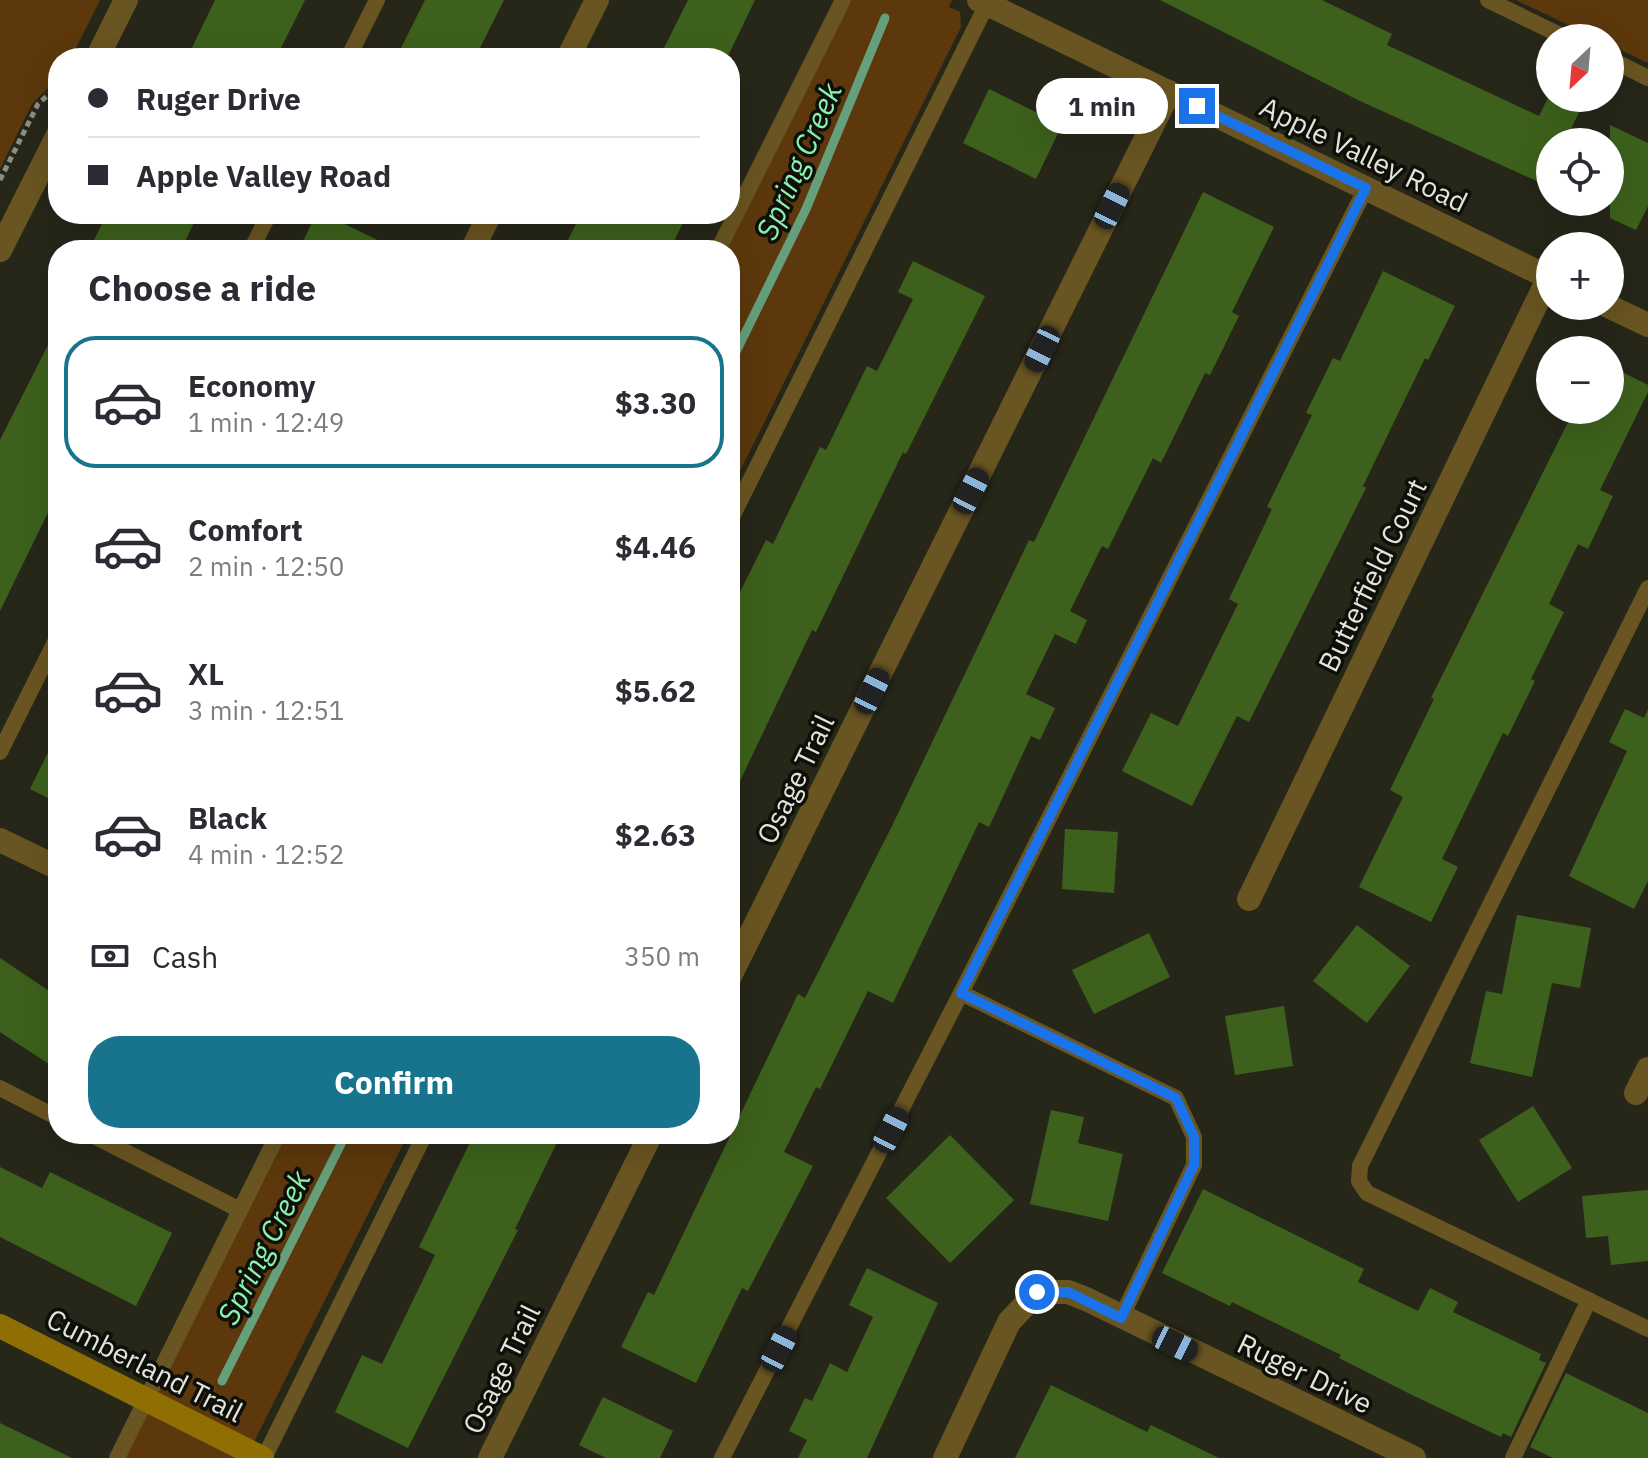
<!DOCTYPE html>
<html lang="en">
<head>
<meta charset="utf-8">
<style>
  :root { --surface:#fff; --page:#f2f2f3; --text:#2b2b33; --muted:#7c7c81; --line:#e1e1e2; --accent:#18738c }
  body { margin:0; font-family:"IBM Plex Sans",sans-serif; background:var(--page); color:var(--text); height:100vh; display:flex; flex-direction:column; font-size:30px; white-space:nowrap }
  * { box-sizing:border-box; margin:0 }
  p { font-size:26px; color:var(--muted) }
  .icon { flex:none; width:44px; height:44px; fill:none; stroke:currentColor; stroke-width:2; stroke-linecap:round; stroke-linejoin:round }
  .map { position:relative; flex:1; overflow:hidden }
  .side { position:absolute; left:48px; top:240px; width:692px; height:904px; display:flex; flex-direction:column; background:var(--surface); border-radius:32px; box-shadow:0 8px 32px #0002 }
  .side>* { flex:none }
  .top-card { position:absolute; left:48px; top:48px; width:692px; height:176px; border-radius:32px; box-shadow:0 8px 32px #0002; display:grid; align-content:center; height:176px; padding:0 40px; background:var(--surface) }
  .needle { width:52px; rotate:206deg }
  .fabs { position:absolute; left:1536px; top:24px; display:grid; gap:16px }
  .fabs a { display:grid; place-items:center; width:88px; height:88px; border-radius:50%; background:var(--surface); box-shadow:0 8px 32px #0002; font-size:40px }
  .end { position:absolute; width:36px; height:36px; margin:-18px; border:10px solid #1a73e8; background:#fff; box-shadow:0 0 0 4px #fff }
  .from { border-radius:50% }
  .bubble { position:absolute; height:56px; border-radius:28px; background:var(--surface); box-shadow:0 8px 32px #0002; font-size:26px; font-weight:800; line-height:56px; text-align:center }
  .car { position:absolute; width:24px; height:48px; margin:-24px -12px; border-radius:10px; box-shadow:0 0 6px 2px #0007; background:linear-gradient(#222 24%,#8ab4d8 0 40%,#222 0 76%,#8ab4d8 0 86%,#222 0) }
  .top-card b { display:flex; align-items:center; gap:28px; height:76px; font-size:30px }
  .top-card b+b { border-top:2px solid var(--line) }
  .top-card i { width:20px; height:20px; background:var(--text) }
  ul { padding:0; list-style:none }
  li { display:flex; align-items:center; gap:24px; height:132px; margin:0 16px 12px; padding:0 24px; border:4px solid transparent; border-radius:32px }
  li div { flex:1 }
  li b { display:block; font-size:30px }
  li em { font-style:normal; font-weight:800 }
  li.current { border-color:var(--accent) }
  li>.icon { width:72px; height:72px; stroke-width:1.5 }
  h2 { padding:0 40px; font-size:36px; line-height:96px }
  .pay { display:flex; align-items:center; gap:20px; height:88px; padding:0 40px; font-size:30px }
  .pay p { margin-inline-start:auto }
  .primary-button { display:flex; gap:16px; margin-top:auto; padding:16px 40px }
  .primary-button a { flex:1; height:92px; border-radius:32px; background:var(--accent); color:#fff; font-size:32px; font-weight:800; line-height:92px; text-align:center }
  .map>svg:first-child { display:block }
</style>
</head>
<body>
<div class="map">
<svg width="1648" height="1458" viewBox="0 0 1648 1458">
  <rect width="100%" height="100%" fill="#262719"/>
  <g fill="#5c380c">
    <path d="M0,0h100l-29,58h-13v20l-26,26 -32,65z"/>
    <path d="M844,0h108l-3,7 11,5 1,15 -231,464v-241h-10z"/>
    <path d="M1516,0h132v63l-38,-18v-7h-15z"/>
    <path d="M284,1134h124l-162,324h-122z"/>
  </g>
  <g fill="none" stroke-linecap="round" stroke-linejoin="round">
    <g stroke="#669f7c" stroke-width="9">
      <path d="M730,364l76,-155 79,-191"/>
      <path d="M222,1381l124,-247"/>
    </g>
  </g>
  <g fill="#3d611c">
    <path d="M215,0h90l-29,58h-89z"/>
    <path d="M425,0h79l-29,58h-79z"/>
    <path d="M688,0h67l-28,58h-68z"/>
    <path d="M1160,0h162l70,34 -5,11 152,71 9,-18h38l-16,33 22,11h-42v45l-190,-86z"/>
    <path d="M989,89l73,36 -26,54 -73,-36z"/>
    <path d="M1610,125l38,18v63l-12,24 -26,-12z"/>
    <path d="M1203,192l71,35 -42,85 7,4 -29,59 -5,-2 -44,90 -8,-5 -45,91 -6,-3 -32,65 17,9 -11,24 -21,-10 -29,60 29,14 -15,32 -9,-4 -42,91 -10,-5 -86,181 -25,-12 -48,98 -4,-2 -32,65 29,14 -65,125 -6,-3 -46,95 -75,-36 27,-55 6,3 144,-301 7,4 87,-172 137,-286 5,2z"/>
    <path d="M107,214h91l-17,36h-92z"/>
    <path d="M316,214h8l74,36h-99z"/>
    <path d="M581,214h106l-17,36h-107z"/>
    <path d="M913,261l72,35 -79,158 -3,-2 -87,180 -4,-2 -82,172v-190l36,-72 7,4 47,-97 6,3 41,-84 10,5 36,-72 -15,-7z"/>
    <path d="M1383,271l72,35 -27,54 -3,-2 -62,128 3,2 -117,234 -12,-6 -45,90 -70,-35 29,-58 27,13 60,-122 -9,-5 43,-90 -5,-2 45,-92 -6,-2 27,-55 7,3z"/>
    <path d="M58,325v167l-58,119v-171z"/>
    <path d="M1610,366l38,19v7l-48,98 13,6 -25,53 -10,-5 -29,60 15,8 -33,67 4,2 -27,55 -5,-3 -61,126 16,8 -27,55 -72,-35 44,-90 -13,-7 44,-91 -3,-1 143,-288h36z"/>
    <path d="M1625,709l19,9 4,-9v172l-14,28 -65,-33 58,-125 -18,-9z"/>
    <path d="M58,732v71l-28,-14z"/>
    <path d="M1065,829l53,3 -4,61 -52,-4z"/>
    <path d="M1517,915l74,13 -11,60 -28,-5 -20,94 -62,-14 16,-72 16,3z"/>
    <path d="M1357,925l53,41 -43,57 -54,-42z"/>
    <path d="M1149,933l21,44 -76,37 -22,-44z"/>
    <path d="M0,958l58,39v73l-58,-38z"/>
    <path d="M1284,1006l9,60 -58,9 -10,-59z"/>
    <path d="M1533,1106l39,62 -54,34 -39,-62z"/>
    <path d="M1051,1110l33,7 -6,26 45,11 -15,67 -78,-17z"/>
    <path d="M474,1134h87l-46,95 3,1 -110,218 -73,-36 27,-57 20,9 53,-109 -16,-8z"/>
    <path d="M950,1135l64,65 -64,63 -64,-65z"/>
    <path d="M0,1167l42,21 8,-16 122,61 -36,73 -136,-69z"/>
    <path d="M1203,1189l161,80 -6,13 60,29 12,-23 28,14 -5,10 88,42 -2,6 7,3 -35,74 -8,-4 -2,4 -89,-42 -73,-37 2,-3 -109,-53 -2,4 -68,-33z"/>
    <path d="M1648,1190v71l-37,4 -3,-29 -22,2 -4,-42z"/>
    <path d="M867,1268l71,35 -71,155h-69l9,-18 -18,-9 16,-33 7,3 18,-38 17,9 26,-55 -24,-12z"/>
    <path d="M1566,1373l82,40v45h-95l-23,-11z"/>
    <path d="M1051,1385l96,47 4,-7 68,33h-204z"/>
    <path d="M603,1397l70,34 -13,27h-54l-27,-13z"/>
    <path d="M0,1423l72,35h-72z"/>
  </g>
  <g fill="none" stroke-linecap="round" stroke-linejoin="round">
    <path stroke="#8e8f84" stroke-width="5" stroke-dasharray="6 4" stroke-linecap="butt" d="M0,180l38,-76 20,-18"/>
    <g stroke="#695521" stroke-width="16">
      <path d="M1488,0l78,38"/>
      <path d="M348,58l29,-58"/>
      <path d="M1610,59l38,19"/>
      <path d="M251,250l18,-36"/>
      <path d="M718,250l125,-250"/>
      <path d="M730,521l257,-517"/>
      <path d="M1648,588l-288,578 -1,15 8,12 281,136"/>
      <path d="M0,752l58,-116"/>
      <path d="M961,993l215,105 18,39v28l-73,153"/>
      <path d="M0,1088l58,30"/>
      <path d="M90,1134l150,76"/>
      <path d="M117,1458l161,-324"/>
      <path d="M264,1458l161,-324"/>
      <path d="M722,1458l239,-465 405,-805"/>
      <path d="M1513,1458l76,-158"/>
    </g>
    <g stroke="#695521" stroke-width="24">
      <path d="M979,0l571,278"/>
      <path d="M97,58l29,-58"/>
      <path d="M568,58l29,-58"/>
      <path d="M0,250l58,-115"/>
      <path d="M472,250l18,-36"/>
      <path d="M1608,306l40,19"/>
      <path d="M0,840l58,28"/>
      <path d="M1249,899l300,-622"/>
      <path d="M730,976l439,-884"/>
      <path d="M1636,1093l12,-24"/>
      <path d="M490,1458l161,-324"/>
      <path d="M945,1458l64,-136 28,-30h31l18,7 328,159"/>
    </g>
    <path stroke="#8f6f03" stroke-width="24" d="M0,1326l262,132"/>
  </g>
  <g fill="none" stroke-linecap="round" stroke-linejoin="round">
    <path stroke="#1a73e8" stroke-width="10" d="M1037,1292h31l53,26 73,-153v-28l-18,-39 -215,-105 405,-805 -169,-82"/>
  </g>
  <g text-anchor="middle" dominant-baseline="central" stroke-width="7" stroke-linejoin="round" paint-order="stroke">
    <g font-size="28" fill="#e3e4db" stroke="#0f0f09">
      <text transform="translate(1364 154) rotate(26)">Apple Valley Road</text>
      <text transform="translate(1372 575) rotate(-64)">Butterfield Court</text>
      <text transform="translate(795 779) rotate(-64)">Osage Trail</text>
      <text transform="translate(145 1365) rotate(27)">Cumberland Trail</text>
      <text transform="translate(501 1369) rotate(-64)">Osage Trail</text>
      <text transform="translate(1305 1373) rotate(26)">Ruger Drive</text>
    </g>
    <g font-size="30" font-style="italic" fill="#88f3b1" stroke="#0f0f09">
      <text transform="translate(798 161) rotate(-66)">Spring Creek</text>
      <text transform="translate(263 1247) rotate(-63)">Spring Creek</text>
    </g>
  </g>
</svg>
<div class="fabs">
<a><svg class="needle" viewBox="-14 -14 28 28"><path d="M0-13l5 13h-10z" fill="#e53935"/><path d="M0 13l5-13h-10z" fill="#7c7c81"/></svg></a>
<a><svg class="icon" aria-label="locate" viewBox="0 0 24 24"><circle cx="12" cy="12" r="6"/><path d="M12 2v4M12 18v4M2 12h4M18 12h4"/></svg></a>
<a>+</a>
<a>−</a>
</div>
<i class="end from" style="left:1037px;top:1292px"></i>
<i class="end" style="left:1197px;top:106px"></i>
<div class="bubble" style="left:1036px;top:78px;width:132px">1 min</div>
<i class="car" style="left:1112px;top:206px;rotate:26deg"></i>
<i class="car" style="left:1042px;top:349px;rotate:206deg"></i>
<i class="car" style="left:971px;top:491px;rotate:27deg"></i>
<i class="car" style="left:872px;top:691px;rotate:26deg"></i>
<i class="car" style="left:891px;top:1130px;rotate:27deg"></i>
<i class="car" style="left:1175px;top:1344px;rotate:116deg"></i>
<i class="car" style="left:779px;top:1349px;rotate:27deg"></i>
<div class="top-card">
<b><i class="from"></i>Ruger Drive</b>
<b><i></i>Apple Valley Road</b>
</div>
<section class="side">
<h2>Choose a ride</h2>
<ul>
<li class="current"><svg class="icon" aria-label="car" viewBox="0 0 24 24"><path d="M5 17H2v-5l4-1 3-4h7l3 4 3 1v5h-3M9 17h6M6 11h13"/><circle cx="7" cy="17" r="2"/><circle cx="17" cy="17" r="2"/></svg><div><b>Economy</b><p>1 min · 12:49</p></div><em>$3.30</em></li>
<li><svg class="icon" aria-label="car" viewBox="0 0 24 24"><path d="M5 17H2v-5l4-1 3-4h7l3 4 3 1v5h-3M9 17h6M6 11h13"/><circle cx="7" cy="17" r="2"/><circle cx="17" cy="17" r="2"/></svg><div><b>Comfort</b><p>2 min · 12:50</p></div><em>$4.46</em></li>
<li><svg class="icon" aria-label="car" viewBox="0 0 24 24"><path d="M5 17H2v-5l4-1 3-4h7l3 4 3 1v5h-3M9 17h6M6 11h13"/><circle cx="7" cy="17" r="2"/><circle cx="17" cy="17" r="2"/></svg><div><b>XL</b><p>3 min · 12:51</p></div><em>$5.62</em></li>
<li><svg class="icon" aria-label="car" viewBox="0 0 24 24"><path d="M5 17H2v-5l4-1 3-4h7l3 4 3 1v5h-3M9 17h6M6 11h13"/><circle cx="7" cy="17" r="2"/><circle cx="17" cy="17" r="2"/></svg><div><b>Black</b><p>4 min · 12:52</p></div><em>$2.63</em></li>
</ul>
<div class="pay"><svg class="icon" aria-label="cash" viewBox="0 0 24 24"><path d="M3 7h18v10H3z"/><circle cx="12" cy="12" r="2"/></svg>Cash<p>350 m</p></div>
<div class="primary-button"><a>Confirm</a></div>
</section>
</div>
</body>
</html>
